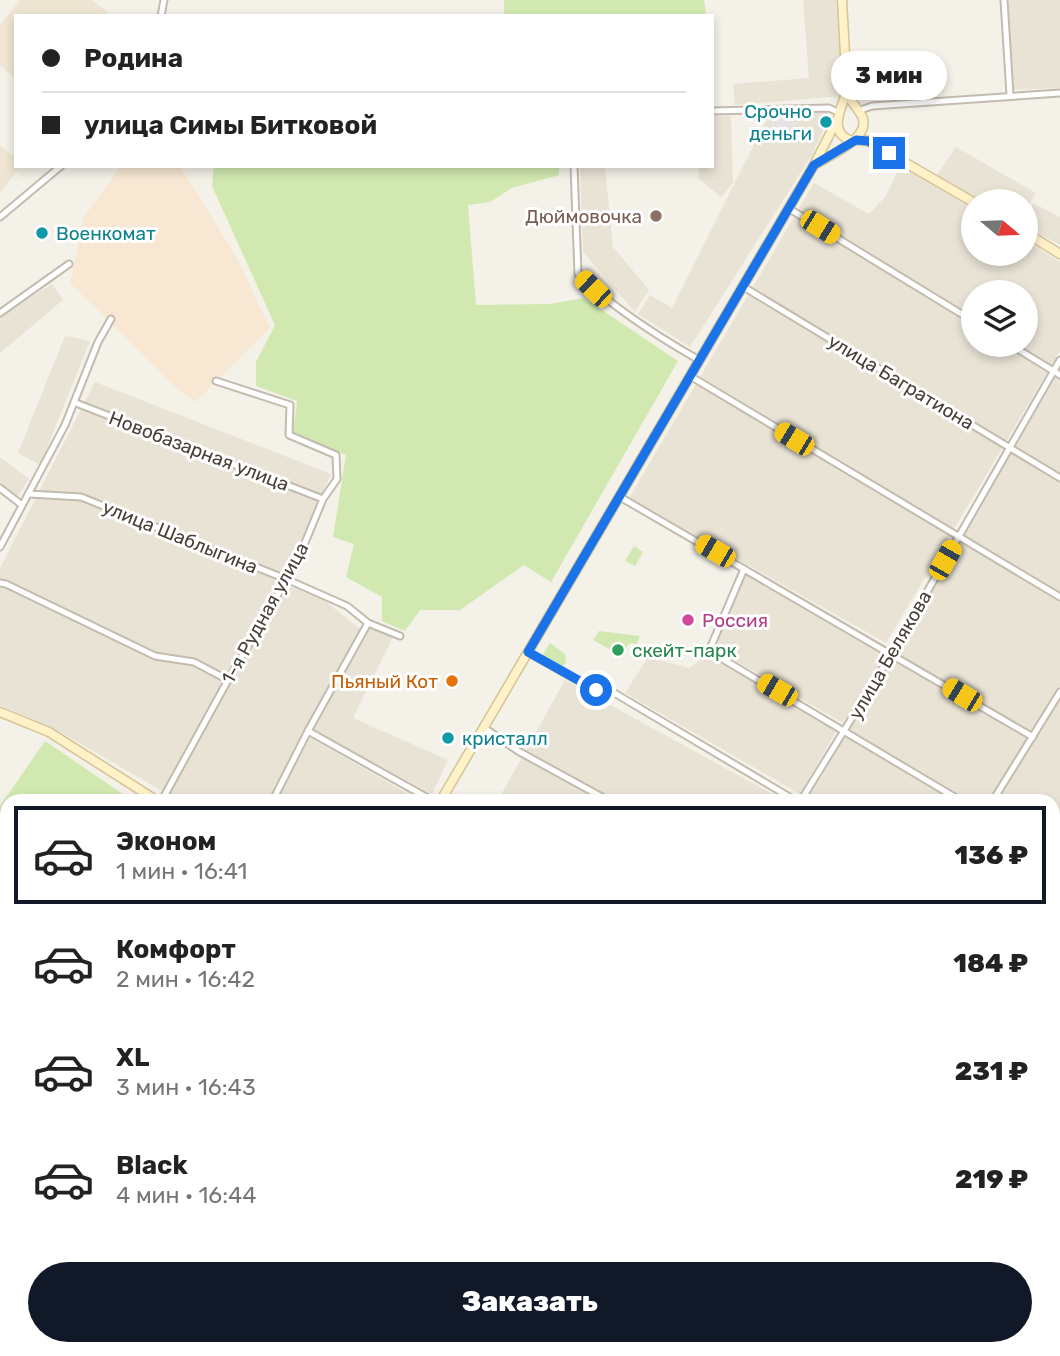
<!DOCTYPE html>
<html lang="ru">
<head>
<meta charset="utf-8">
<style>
  :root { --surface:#fff; --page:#f6f6f6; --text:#222; --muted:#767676; --line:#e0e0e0; --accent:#111827 }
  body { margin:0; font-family:Rubik,sans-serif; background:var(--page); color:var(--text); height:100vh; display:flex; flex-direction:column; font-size:26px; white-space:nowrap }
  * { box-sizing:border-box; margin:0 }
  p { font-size:23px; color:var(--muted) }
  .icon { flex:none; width:38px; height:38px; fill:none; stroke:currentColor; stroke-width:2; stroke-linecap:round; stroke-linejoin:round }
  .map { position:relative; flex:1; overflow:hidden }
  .sheet { position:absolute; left:0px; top:794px; width:1060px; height:562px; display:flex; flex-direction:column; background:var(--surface); border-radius:21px 21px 0 0; box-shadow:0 4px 10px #0003 }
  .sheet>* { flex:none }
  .banner { position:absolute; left:14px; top:14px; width:700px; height:154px; border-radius:0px; box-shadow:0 4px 10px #0003; display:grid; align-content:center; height:154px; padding:0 28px; background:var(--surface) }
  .needle { width:46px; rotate:109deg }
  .controls { position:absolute; left:961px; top:189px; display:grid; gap:14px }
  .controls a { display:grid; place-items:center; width:77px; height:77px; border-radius:50%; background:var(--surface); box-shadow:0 4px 10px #0003; font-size:35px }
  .end { position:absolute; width:32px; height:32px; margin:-16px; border:9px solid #1a73e8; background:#fff; box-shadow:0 0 0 4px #fff }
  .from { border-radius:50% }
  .bubble { position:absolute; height:49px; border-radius:24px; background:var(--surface); box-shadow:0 4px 10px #0003; font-size:23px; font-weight:800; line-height:49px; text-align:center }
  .car { position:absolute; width:21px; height:42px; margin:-21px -10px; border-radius:9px; box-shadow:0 0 5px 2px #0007; background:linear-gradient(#f5c518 24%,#345 0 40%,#f5c518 0 76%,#345 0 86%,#f5c518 0) }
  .banner b { display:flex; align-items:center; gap:24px; height:66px; font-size:26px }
  .banner b+b { border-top:2px solid var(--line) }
  .banner i { width:18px; height:18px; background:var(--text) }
  ul { padding:12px 0 0; list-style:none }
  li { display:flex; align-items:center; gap:21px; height:98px; margin:0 14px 10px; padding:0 14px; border:4px solid transparent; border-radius:0px }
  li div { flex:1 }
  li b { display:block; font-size:26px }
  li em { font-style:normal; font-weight:800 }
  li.selected { border-color:var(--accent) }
  li>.icon { width:63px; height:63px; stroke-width:1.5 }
  .action { display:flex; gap:14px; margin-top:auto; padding:14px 28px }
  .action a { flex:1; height:80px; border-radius:42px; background:var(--accent); color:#fff; font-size:28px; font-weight:800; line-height:80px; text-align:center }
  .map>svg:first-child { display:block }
</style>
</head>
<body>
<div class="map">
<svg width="1060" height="1356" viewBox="0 0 1060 1356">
  <rect width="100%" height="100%" fill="#f4f1e8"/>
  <g fill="#e9e3d6" fill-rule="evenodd">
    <path d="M803,0h33l8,96 -109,9 -2,-21 76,-6z"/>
    <path d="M1008,0h52v88l-48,2z"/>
    <path d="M825,111l5,4 -17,38 -123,194 -52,-33 12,-19 22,13 98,-195z"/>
    <path d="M712,116h19l2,67 -12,14 -22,-18 -1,-13h14z"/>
    <path d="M956,147l80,46 -10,16v-8h-45l-45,-25z"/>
    <path d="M901,165l72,44v45h53v-13l34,21v89l-174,292 -257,-145 185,-315 55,31 16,-17zM973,292h53v53h-53z"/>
    <path d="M580,166h25l8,81 36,43 -14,22 -52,-60z"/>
    <path d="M1033,203l27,14v28l-34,-18v-9z"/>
    <path d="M52,284l11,16 -63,53v-36z"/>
    <path d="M65,336l25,5 -50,124 -22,-12z"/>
    <path d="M1060,370v517l-6,11v-96h-250l18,-26z"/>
    <path d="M95,382l236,92 -50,109 44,18 36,29 -56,99 -37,72h-89l-120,-70 -59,-26v-137z"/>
    <path d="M0,457l29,22 -12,18 -17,-14z"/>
    <path d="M745,575l140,80 -42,68 -128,-74z"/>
    <path d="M370,627l23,10 -40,81 95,42 -16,34 -119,-64z"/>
    <path d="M707,655l130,75 -37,64 -175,-101 23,-36 41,11z"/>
    <path d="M565,680l220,121 -288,1z"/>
    <path d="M310,738l111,63h-145z"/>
    <path d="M1060,944v375h-6v-364z"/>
    <path d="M0,1337l7,4v8h14l11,7h-32z"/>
    <path d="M621,1349h184l-4,7h-168z"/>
    <path d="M827,1349h142l-4,7h-141z"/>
  </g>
  <path fill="#f7e7d3" d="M121,166h59l58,94 32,68 -75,74 -23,-18 -102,-101 14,-66z"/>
  <path fill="#e7e2dd" d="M1054,1326l6,1v29h-83l2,-7h75z"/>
  <g fill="#eee6d2">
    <path d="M20,0h72l16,12 -3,4h-89v63l-16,-14v-40z"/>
    <path d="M0,146l16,12v8h5l-21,27z"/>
    <path d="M458,1349h68l-4,7h-68z"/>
    <path d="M539,1349h62l11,7h-77z"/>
  </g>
  <g fill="#d1e9b0">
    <path d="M504,0h200l2,16h-202z"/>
    <path d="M214,166h345v9l-47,13 -22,14 -22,3 8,100 74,-1 34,-6 94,63 -127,221 -27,-17 -64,45h-40l-15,21 -23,-10v-24l-36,-20 8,-33 -21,-7 13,-82 -53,-22 4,-32 -41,-15v-24l19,-37 -63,-139z"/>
    <path d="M634,546l9,6 -8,14 -10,-5z"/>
    <path d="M599,631l41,5 -3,8 -8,-1 -7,13 -29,-16z"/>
    <path d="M550,643l15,11 1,8 -5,8 -20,-12z"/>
    <path d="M45,741l88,60 -126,1v527l-7,-4v-519z"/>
    <path d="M568,1349h25l12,7h-41z"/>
  </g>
  <path fill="#e6e3e0" d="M796,113l1,21 -25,1 -1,-21z"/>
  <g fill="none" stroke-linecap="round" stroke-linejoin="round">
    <defs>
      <g id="street">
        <path d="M1004,0l6,95"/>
        <path d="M161,16l3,-16"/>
        <path d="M712,111l117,-3 11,5"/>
        <path d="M858,111l14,-5 188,-13"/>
        <path d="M574,166l4,108c35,34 79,62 121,86"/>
        <path d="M788,208l185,113"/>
        <path d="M0,217l61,-51"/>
        <path d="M742,286l318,192"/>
        <path d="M0,313l69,-49"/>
        <path d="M1011,345l49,30"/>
        <path d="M690,376l370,221"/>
        <path d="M76,403l247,96"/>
        <path d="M0,488l22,17"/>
        <path d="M29,494l52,3 205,82 61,27 21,17 32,13"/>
        <path d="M620,497l413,240"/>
        <path d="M0,547l65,-122 33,-83 13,-23"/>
        <path d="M744,569l-35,82 254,151"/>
        <path d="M0,583l6,1 149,72 39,6 34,18"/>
        <path d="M528,652l63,36 25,6 182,108"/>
        <path d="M483,727l35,24 93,51"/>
        <path d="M308,731l127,71"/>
        <path d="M161,802l67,-122 69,-118 26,-63 14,-20 -1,-24 -47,-20 1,-30 -74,-24"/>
        <path d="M272,802l36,-71 60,-108"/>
        <path d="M800,802l92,-149 168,-293"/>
        <path d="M992,802l68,-110"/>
        <path d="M1054,965l6,4"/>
        <path d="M1054,1120l6,-11"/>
        <path d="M1054,1153l6,4"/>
        <path d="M1054,1260l6,-11"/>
        <path d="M1054,1323h6"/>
        <path d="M0,1331l7,4"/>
        <path d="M31,1349l11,7"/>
        <path d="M606,1349l11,7"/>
      </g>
      <g id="secondary">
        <path d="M847,91c-6,18 -20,42 5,50"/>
        <path d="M856,140l12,1 105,61"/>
        <path d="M814,165c15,-9 55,-26 49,-46 -3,-10 -13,-16 -16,-28l-5,-91"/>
        <path d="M1026,233l34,21"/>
        <path d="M0,712l49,20 110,70"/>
        <path d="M440,802l374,-637 23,-45"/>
        <path d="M1054,931l6,-11"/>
        <path d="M66,1356l4,-7"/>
        <path d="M812,1356l4,-7"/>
      </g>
    </defs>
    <use href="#street" stroke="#c3bbae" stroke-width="9"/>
    <use href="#secondary" stroke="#d5c497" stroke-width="11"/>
    <use href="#street" stroke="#fff" stroke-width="5"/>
    <use href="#secondary" stroke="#fff1c8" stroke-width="8"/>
  </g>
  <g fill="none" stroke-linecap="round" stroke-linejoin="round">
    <path stroke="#1a73e8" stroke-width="9" d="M596,690l-68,-38 286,-487 42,-25 12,1 21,12"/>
  </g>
  <g fill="#0f9aa8" stroke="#fff" stroke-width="2.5">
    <circle cx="826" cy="122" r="7"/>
    <circle cx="42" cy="233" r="7"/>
    <circle cx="448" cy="738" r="7"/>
  </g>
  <circle fill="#8d6e63" stroke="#fff" stroke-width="2.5" cx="656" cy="216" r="7"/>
  <circle fill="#d1479c" stroke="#fff" stroke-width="2.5" cx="688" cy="620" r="7"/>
  <circle fill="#2e9e5b" stroke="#fff" stroke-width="2.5" cx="618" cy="650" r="7"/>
  <circle fill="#e8710a" stroke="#fff" stroke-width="2.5" cx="452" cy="681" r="7"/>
  <g text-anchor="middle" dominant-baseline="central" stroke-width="6" stroke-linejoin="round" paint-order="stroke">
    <g font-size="19" fill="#0d838f" stroke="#fff" text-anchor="start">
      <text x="812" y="111" text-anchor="end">Срочно<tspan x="812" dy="22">деньги</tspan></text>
      <text x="56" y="233">Военкомат</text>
      <text x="462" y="738">кристалл</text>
    </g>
    <g font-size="19" fill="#785e54" stroke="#fff" text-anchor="end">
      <text x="642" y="216">Дюймовочка</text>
    </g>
    <g font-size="19" fill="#484137" stroke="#fff">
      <text transform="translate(901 382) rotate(31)">улица Багратиона</text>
      <text transform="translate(199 451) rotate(21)">Новобазарная улица</text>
      <text transform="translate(180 537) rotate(22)">улица Шаблыгина</text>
      <text transform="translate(265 613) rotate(-61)">1-я Рудная улица</text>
      <text transform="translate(890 655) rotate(-60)">улица Белякова</text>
    </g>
    <g font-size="19" fill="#b23c85" stroke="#fff" text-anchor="start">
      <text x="702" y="620">Россия</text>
    </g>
    <g font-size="19" fill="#27864d" stroke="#fff" text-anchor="start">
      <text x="632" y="650">скейт-парк</text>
    </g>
    <g font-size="19" fill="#c56008" stroke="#fff" text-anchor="end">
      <text x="438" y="681">Пьяный Кот</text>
    </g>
  </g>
</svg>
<div class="controls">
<a><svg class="needle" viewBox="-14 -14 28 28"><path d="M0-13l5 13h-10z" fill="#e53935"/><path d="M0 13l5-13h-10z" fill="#767676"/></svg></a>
<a><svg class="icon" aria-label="layers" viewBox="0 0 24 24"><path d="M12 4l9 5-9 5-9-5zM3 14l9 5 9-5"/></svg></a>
</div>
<i class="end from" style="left:596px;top:690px"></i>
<i class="end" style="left:889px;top:153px"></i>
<div class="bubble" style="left:831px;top:51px;width:116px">3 мин</div>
<i class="car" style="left:820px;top:227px;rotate:122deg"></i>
<i class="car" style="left:593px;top:289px;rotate:314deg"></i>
<i class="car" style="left:794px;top:439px;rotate:301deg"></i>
<i class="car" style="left:715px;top:551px;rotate:300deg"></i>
<i class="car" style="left:945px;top:560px;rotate:30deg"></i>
<i class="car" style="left:777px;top:690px;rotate:300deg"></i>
<i class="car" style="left:962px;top:695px;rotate:301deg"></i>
<div class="banner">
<b><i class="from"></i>Родина</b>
<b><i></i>улица Симы Битковой</b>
</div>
<section class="sheet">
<ul>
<li class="selected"><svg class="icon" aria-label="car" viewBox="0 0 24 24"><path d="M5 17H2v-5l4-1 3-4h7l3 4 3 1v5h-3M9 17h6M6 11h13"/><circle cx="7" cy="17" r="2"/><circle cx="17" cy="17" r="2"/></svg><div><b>Эконом</b><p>1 мин · 16:41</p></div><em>136 ₽</em></li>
<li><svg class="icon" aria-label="car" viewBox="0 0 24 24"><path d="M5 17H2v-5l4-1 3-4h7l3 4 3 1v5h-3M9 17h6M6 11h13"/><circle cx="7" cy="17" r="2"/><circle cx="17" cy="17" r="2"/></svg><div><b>Комфорт</b><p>2 мин · 16:42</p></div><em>184 ₽</em></li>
<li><svg class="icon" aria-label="car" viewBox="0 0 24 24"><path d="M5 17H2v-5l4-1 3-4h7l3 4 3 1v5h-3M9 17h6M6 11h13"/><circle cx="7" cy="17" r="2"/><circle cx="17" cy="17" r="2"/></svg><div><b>XL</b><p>3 мин · 16:43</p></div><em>231 ₽</em></li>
<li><svg class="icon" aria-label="car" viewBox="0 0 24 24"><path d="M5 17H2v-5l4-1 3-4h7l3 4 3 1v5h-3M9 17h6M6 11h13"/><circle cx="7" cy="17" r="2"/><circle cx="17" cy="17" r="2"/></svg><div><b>Black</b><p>4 мин · 16:44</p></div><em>219 ₽</em></li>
</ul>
<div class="action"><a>Заказать</a></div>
</section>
</div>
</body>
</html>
